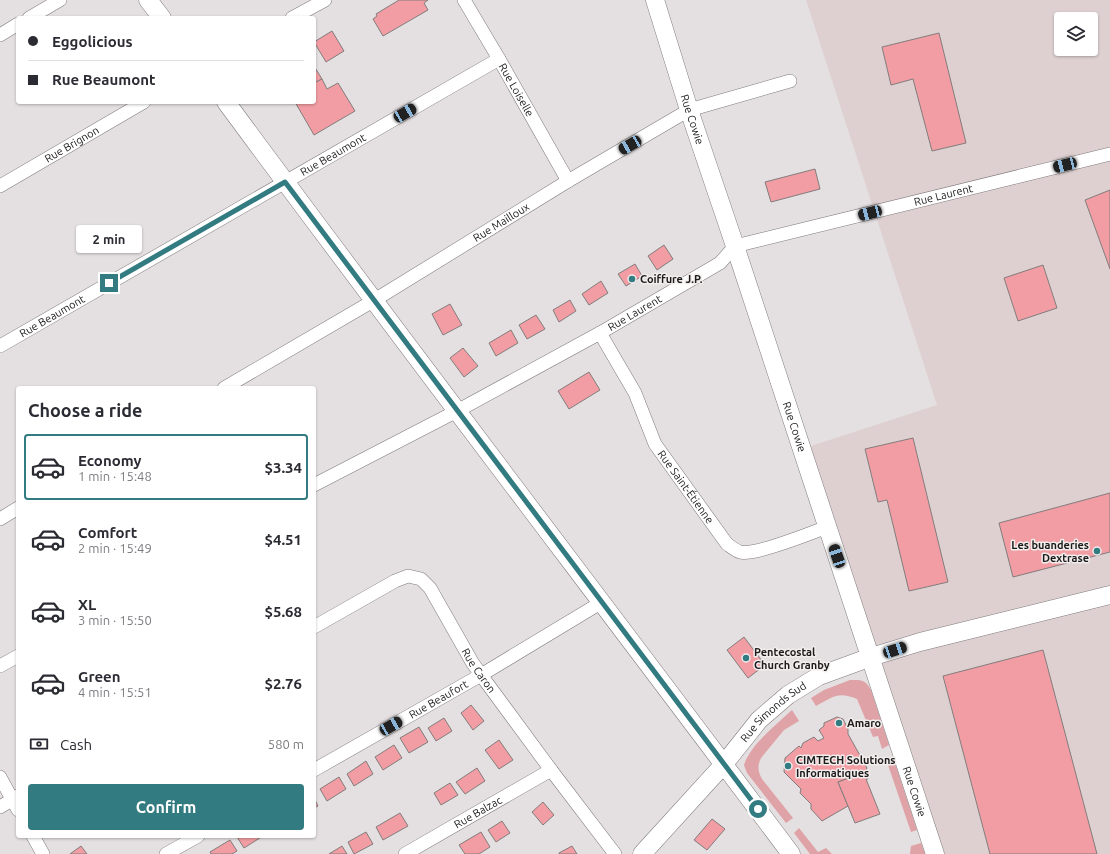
<!DOCTYPE html>
<html lang="en">
<head>
<meta charset="utf-8">
<style>
  :root { --surface:#fff; --page:#f2f2f3; --text:#2b2b33; --muted:#7c7c81; --line:#e1e1e2; --accent:#327b81 }
  body { margin:0; font-family:Ubuntu,sans-serif; background:var(--page); color:var(--text); height:100vh; display:flex; flex-direction:column; font-size:15px; white-space:nowrap }
  * { box-sizing:border-box; margin:0 }
  p { font-size:13px; color:var(--muted) }
  .icon { flex:none; width:22px; height:22px; fill:none; stroke:currentColor; stroke-width:2; stroke-linecap:round; stroke-linejoin:round }
  .map { position:relative; flex:1; overflow:hidden }
  .panel { position:absolute; left:16px; top:386px; width:300px; height:452px; display:flex; flex-direction:column; background:var(--surface); border-radius:4px; box-shadow:0 1px 3px #0004 }
  .panel>* { flex:none }
  .top-card { position:absolute; left:16px; top:16px; width:300px; height:88px; border-radius:4px; box-shadow:0 1px 3px #0004; display:grid; align-content:center; height:88px; padding:0 12px; background:var(--surface) }
  .tools { position:absolute; left:1054px; top:12px; display:grid; gap:8px }
  .tools a { display:grid; place-items:center; width:44px; height:44px; border-radius:4px; background:var(--surface); box-shadow:0 1px 3px #0004; font-size:20px }
  .end { position:absolute; width:18px; height:18px; margin:-9px; border:5px solid #327b81; background:#fff; box-shadow:0 0 0 2px #fff }
  .from { border-radius:50% }
  .bubble { position:absolute; height:28px; border-radius:4px; background:var(--surface); box-shadow:0 1px 3px #0004; font-size:13px; font-weight:600; line-height:28px; text-align:center }
  .car { position:absolute; width:12px; height:24px; margin:-12px -6px; border-radius:5px; box-shadow:0 0 3px 1px #0007; background:linear-gradient(#222 24%,#8ab4d8 0 40%,#222 0 76%,#8ab4d8 0 86%,#222 0) }
  .top-card b { display:flex; align-items:center; gap:14px; height:38px; font-size:15px }
  .top-card b+b { border-top:1px solid var(--line) }
  .top-card i { width:10px; height:10px; background:var(--text) }
  ul { padding:0; list-style:none }
  li { display:flex; align-items:center; gap:12px; height:66px; margin:0 8px 6px; padding:0 4px; border:2px solid transparent; border-radius:4px }
  li div { flex:1 }
  li b { display:block; font-size:15px }
  li em { font-style:normal; font-weight:600 }
  li.selected { border-color:var(--accent) }
  li>.icon { width:36px; height:36px; stroke-width:1.5 }
  h2 { padding:0 12px; font-size:18px; line-height:48px }
  .pay { display:flex; align-items:center; gap:10px; height:44px; padding:0 12px; font-size:15px }
  .pay p { margin-inline-start:auto }
  .action { display:flex; gap:8px; margin-top:auto; padding:8px 12px }
  .action a { flex:1; height:46px; border-radius:4px; background:var(--accent); color:#fff; font-size:16px; font-weight:600; line-height:46px; text-align:center }
  .map>svg:first-child { display:block }
</style>
</head>
<body>
<div class="map">
<svg width="1110" height="854" viewBox="0 0 1110 854">
  <rect width="100%" height="100%" fill="#e4dfe0"/>
  <path fill="#ded0d1" fill-rule="evenodd" d="M806,0h304v854h-167l-135,-407 129,-42zM1061,19h30v30h-30z"/>
  <g fill="#dfa2a6">
    <path d="M850,680c11,0 15,-1 21,10l18,55 -7,4 -4,-13 -5,1 -16,-38c-19,-8 -24,-2 -41,7l-5,-8 13,-8z"/>
    <path d="M792,710l7,11 -15,9 -23,28c-4,8 -3,14 1,21l31,39 -7,5 -39,-50 -3,-8c6,-20 32,-40 48,-55z"/>
    <path d="M894,760l23,70 -6,2 -24,-70z"/>
    <path d="M799,828l19,24 8,-4 6,6h-22l-16,-21z"/>
    <path d="M921,843l4,11h-15l1,-8z"/>
  </g>
  <g fill="#f19da3" stroke="#827d7d">
    <path d="M399,0h29l-4,3 4,7 -45,26 -10,-17 4,-3 -1,-2z"/>
    <path d="M332,31l12,20 -18,11 -12,-20z"/>
    <path d="M939,33l27,110 -34,8 -19,-72 -22,6 -9,-38z"/>
    <path d="M314,66l8,13 -8,4z"/>
    <path d="M322,79l5,10 11,-6 17,28 -41,24 -19,-33h19v-19z"/>
    <path d="M815,169l5,20 -49,13 -6,-20z"/>
    <path d="M1110,190v79l-25,-69z"/>
    <path d="M664,245l9,14 -16,11 -9,-14z"/>
    <path d="M635,264l7,12 -16,10 -8,-12z"/>
    <path d="M1043,265l14,43 -39,13 -14,-43z"/>
    <path d="M601,281l7,12 -19,12 -7,-11z"/>
    <path d="M570,300l6,11 -17,11 -6,-12z"/>
    <path d="M450,304l12,21 -19,10 -11,-21z"/>
    <path d="M536,315l9,14 -18,10 -8,-14z"/>
    <path d="M511,330l7,13 -22,13 -7,-13z"/>
    <path d="M463,348l15,18 -14,11 -14,-19z"/>
    <path d="M589,372l11,18 -31,19 -11,-18z"/>
    <path d="M913,438l35,144 -39,9 -22,-91 -9,2 -13,-53z"/>
    <path d="M1110,493v59l-97,25 -14,-54z"/>
    <path d="M744,637l21,28 -17,13 -21,-28z"/>
    <path d="M1043,650l54,204h-107l-47,-178z"/>
    <path d="M471,705l13,16 -11,9 -12,-17z"/>
    <path d="M837,717l6,2 5,10v5l19,34 -2,4 -27,10 10,24 -26,15 -11,-12v-5l-11,-11 1,-4 -17,-17 1,-14 14,-12 2,2 2,-5 11,-6 4,4 6,-3 -5,-8 5,-4v-3z"/>
    <path d="M444,718l8,13 -16,10 -8,-13z"/>
    <path d="M419,727l9,15 -19,11 -9,-15z"/>
    <path d="M499,740l14,20 -14,9 -14,-19z"/>
    <path d="M394,745l8,13 -19,12 -8,-13z"/>
    <path d="M366,761l7,13 -19,12 -7,-12z"/>
    <path d="M477,768l8,13 -20,13 -9,-12z"/>
    <path d="M865,772l3,7h-2l14,35 -25,9 -17,-41z"/>
    <path d="M339,777l7,12 -19,12 -7,-12z"/>
    <path d="M450,783l8,12 -17,10 -7,-12z"/>
    <path d="M314,798l4,8 -4,2z"/>
    <path d="M543,802l11,13 -11,10 -11,-13z"/>
    <path d="M400,813l8,13 -25,14 -7,-13z"/>
    <path d="M712,819l13,10 -18,21 -13,-10z"/>
    <path d="M502,821l8,12 -14,9 -8,-12z"/>
    <path d="M366,832l7,12 -19,10 -6,-12z"/>
    <path d="M481,832l9,15 -11,7h-14l-6,-9z"/>
    <path d="M238,836h25l-19,12 -7,-11z"/>
    <path d="M230,840l7,11 -5,3h-21l-1,-2z"/>
    <path d="M81,846l6,8h-17z"/>
    <path d="M342,846l5,8h-18z"/>
    <path d="M572,846l5,8h-18v-1z"/>
  </g>
  <g fill="none" stroke-linecap="round" stroke-linejoin="round">
    <defs>
      <g id="street">
        <path id="s1" d="M464,0l35,59 69,122"/>
        <path d="M29,18l31,-18"/>
        <path d="M292,18l33,-18"/>
        <path d="M0,35l18,-11"/>
        <path id="s2" d="M0,186l144,-84"/>
        <path id="s3" d="M600,333l35,60 20,51 72,100c3,2 9,7 13,8 14,4 71,-19 87,-25"/>
        <path id="s4" d="M0,346l499,-287"/>
        <path id="s5" d="M224,388l149,-87 195,-120 121,-71 101,-29"/>
        <path id="s6" d="M314,485l143,-74 143,-78 120,-70 15,-17 375,-92"/>
        <path d="M0,519l18,-11"/>
        <path id="s7" d="M314,627l81,-46 13,-5 13,3 9,9 42,74 9,13 70,95 64,84"/>
        <path d="M0,666l18,-10"/>
        <path id="s8" d="M314,770l167,-95 121,-73"/>
        <path d="M0,777l18,33"/>
        <path d="M0,807l18,-11"/>
        <path d="M33,836l10,18"/>
        <path d="M166,854l32,-18"/>
        <path id="s9" d="M405,854l146,-84"/>
      </g>
      <g id="secondary">
        <path d="M148,0l14,18"/>
        <path id="s10" d="M655,0l34,110 46,136 200,608"/>
        <path d="M226,102c186,252 377,501 565,752"/>
        <path id="s11" d="M642,854l82,-90 35,-44 29,-25 31,-19 52,-19 49,-15 190,-47"/>
      </g>
    </defs>
    <use href="#street" stroke="#807b7b" stroke-width="14"/>
    <use href="#secondary" stroke="#807b7b" stroke-width="19"/>
    <use href="#street" stroke="#fff" stroke-width="13"/>
    <use href="#secondary" stroke="#fff" stroke-width="18"/>
  </g>
  <g fill="none" stroke-linecap="round" stroke-linejoin="round">
    <path stroke="#327b81" stroke-width="5" d="M109,283l176,-101 473,627"/>
  </g>
  <g fill="#327b81" stroke="#f2eded" stroke-width="1.5">
    <circle cx="632" cy="279" r="4"/>
    <circle cx="1097" cy="551" r="4"/>
    <circle cx="746" cy="658" r="4"/>
    <circle cx="839" cy="723" r="4"/>
    <circle cx="788" cy="766" r="4"/>
  </g>
  <g text-anchor="middle" dominant-baseline="central" stroke-width="3" stroke-linejoin="round" paint-order="stroke">
    <g font-size="11" fill="#1c1a1a" stroke="#f2eded">
      <text stroke="none"><textPath href="#s1" startOffset="104">Rue Loiselle</textPath></text>
      <text stroke="none"><textPath href="#s10" startOffset="125">Rue Cowie</textPath></text>
      <text stroke="none"><textPath href="#s2" startOffset="83">Rue Brignon</textPath></text>
      <text stroke="none"><textPath href="#s4" startOffset="384">Rue Beaumont</textPath></text>
      <text stroke="none"><textPath href="#s6" startOffset="700">Rue Laurent</textPath></text>
      <text stroke="none"><textPath href="#s5" startOffset="323">Rue Mailloux</textPath></text>
      <text stroke="none"><textPath href="#s6" startOffset="364">Rue Laurent</textPath></text>
      <text stroke="none"><textPath href="#s4" startOffset="60">Rue Beaumont</textPath></text>
      <text stroke="none"><textPath href="#s10" startOffset="449">Rue Cowie</textPath></text>
      <text stroke="none"><textPath href="#s3" startOffset="177">Rue Saint-Étienne</textPath></text>
      <text stroke="none"><textPath href="#s7" startOffset="229">Rue Caron</textPath></text>
      <text stroke="none"><textPath href="#s8" startOffset="143">Rue Beaufort</textPath></text>
      <text stroke="none"><textPath href="#s11" startOffset="194">Rue Simonds Sud</textPath></text>
      <text stroke="none"><textPath href="#s10" startOffset="833">Rue Cowie</textPath></text>
      <text stroke="none"><textPath href="#s9" startOffset="84">Rue Balzac</textPath></text>
    </g>
    <g font-size="11" font-weight="bold" fill="#1c1a1a" stroke="#f2eded" text-anchor="start">
      <text x="640" y="279">Coiffure J.P.</text>
      <text x="1089" y="545" text-anchor="end">Les buanderies<tspan x="1089" dy="13">Dextrase</tspan></text>
      <text x="754" y="652">Pentecostal<tspan x="754" dy="13">Church Granby</tspan></text>
      <text x="847" y="723">Amaro</text>
      <text x="796" y="760">CIMTECH Solutions<tspan x="796" dy="13">Informatiques</tspan></text>
    </g>
  </g>
</svg>
<div class="tools">
<a><svg class="icon" aria-label="layers" viewBox="0 0 24 24"><path d="M12 4l9 5-9 5-9-5zM3 14l9 5 9-5"/></svg></a>
</div>
<i class="end from" style="left:758px;top:809px"></i>
<i class="end" style="left:109px;top:283px"></i>
<div class="bubble" style="left:76px;top:225px;width:66px">2 min</div>
<i class="car" style="left:405px;top:113px;rotate:60deg"></i>
<i class="car" style="left:630px;top:145px;rotate:240deg"></i>
<i class="car" style="left:1065px;top:165px;rotate:256deg"></i>
<i class="car" style="left:870px;top:213px;rotate:256deg"></i>
<i class="car" style="left:837px;top:556px;rotate:341deg"></i>
<i class="car" style="left:895px;top:650px;rotate:72deg"></i>
<i class="car" style="left:391px;top:726px;rotate:60deg"></i>
<div class="top-card">
<b><i class="from"></i>Eggolicious</b>
<b><i></i>Rue Beaumont</b>
</div>
<section class="panel">
<h2>Choose a ride</h2>
<ul>
<li class="selected"><svg class="icon" aria-label="car" viewBox="0 0 24 24"><path d="M5 17H2v-5l4-1 3-4h7l3 4 3 1v5h-3M9 17h6M6 11h13"/><circle cx="7" cy="17" r="2"/><circle cx="17" cy="17" r="2"/></svg><div><b>Economy</b><p>1 min · 15:48</p></div><em>$3.34</em></li>
<li><svg class="icon" aria-label="car" viewBox="0 0 24 24"><path d="M5 17H2v-5l4-1 3-4h7l3 4 3 1v5h-3M9 17h6M6 11h13"/><circle cx="7" cy="17" r="2"/><circle cx="17" cy="17" r="2"/></svg><div><b>Comfort</b><p>2 min · 15:49</p></div><em>$4.51</em></li>
<li><svg class="icon" aria-label="car" viewBox="0 0 24 24"><path d="M5 17H2v-5l4-1 3-4h7l3 4 3 1v5h-3M9 17h6M6 11h13"/><circle cx="7" cy="17" r="2"/><circle cx="17" cy="17" r="2"/></svg><div><b>XL</b><p>3 min · 15:50</p></div><em>$5.68</em></li>
<li><svg class="icon" aria-label="car" viewBox="0 0 24 24"><path d="M5 17H2v-5l4-1 3-4h7l3 4 3 1v5h-3M9 17h6M6 11h13"/><circle cx="7" cy="17" r="2"/><circle cx="17" cy="17" r="2"/></svg><div><b>Green</b><p>4 min · 15:51</p></div><em>$2.76</em></li>
</ul>
<div class="pay"><svg class="icon" aria-label="cash" viewBox="0 0 24 24"><path d="M3 7h18v10H3z"/><circle cx="12" cy="12" r="2"/></svg>Cash<p>580 m</p></div>
<div class="action"><a>Confirm</a></div>
</section>
</div>
</body>
</html>
